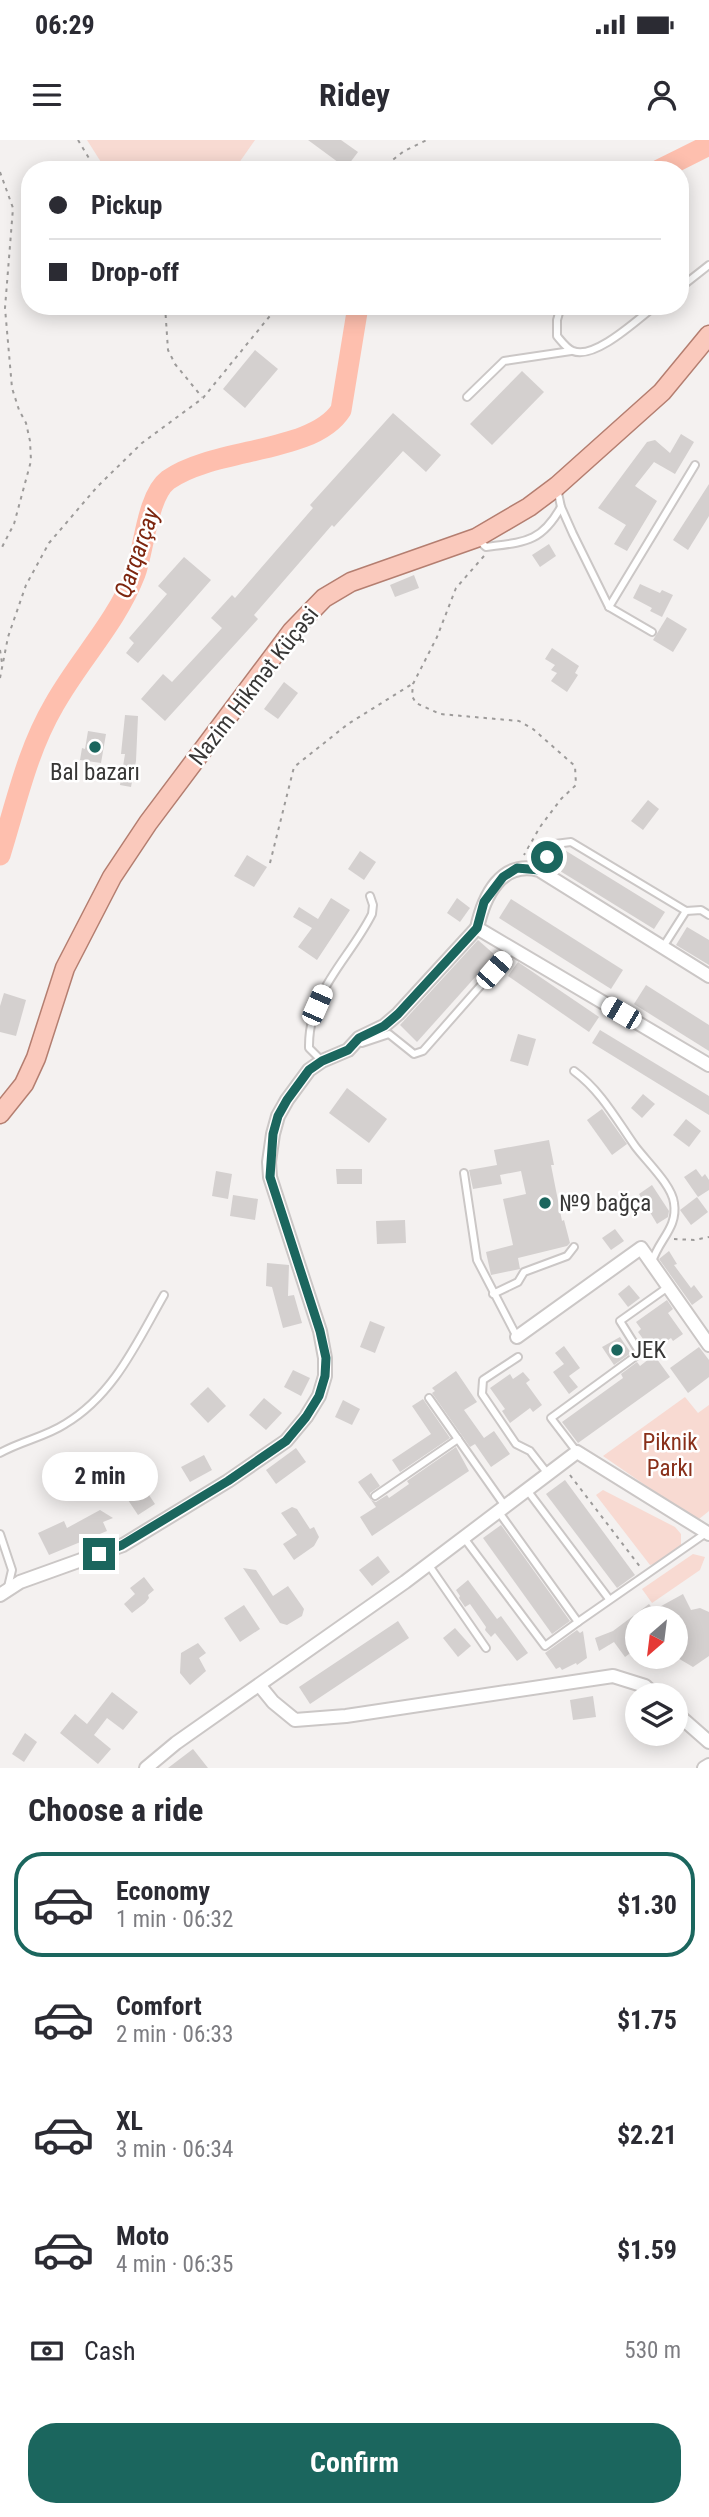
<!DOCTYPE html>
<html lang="en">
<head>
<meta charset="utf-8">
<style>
  :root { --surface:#fff; --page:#f2f2f3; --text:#2b2b33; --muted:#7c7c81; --line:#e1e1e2; --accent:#1b665e }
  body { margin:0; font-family:"Roboto Condensed",sans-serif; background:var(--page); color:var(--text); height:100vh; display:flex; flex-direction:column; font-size:26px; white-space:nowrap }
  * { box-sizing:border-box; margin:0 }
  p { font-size:23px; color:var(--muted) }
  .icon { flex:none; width:38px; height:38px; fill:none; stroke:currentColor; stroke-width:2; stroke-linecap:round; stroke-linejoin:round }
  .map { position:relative; height:1628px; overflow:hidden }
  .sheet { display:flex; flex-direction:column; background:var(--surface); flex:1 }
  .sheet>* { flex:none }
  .banner { position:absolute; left:21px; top:21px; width:668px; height:154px; border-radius:28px; box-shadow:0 4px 18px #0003; display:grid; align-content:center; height:154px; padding:0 28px; background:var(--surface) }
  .needle { width:46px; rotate:208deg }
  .fabs { position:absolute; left:625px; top:1466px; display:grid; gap:14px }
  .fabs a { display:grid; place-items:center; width:63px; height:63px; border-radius:50%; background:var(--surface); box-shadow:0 4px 18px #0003; font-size:35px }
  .end { position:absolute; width:32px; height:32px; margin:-16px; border:9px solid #1b665e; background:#fff; box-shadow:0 0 0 4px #fff }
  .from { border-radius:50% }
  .bubble { position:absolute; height:49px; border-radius:24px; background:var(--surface); box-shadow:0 4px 18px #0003; font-size:23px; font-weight:700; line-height:49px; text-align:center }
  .car { position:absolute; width:21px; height:42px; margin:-21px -10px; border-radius:9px; box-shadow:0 0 5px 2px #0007; background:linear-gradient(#fff 24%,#345 0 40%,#fff 0 76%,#345 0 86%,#fff 0) }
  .banner b { display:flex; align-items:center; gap:24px; height:66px; font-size:26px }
  .banner b+b { border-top:2px solid var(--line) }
  .banner i { width:18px; height:18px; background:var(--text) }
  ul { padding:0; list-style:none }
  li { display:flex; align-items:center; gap:21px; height:105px; margin:0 14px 10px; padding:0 14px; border:4px solid transparent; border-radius:28px }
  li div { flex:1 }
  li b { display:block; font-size:26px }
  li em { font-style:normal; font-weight:700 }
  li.selected { border-color:var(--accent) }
  li>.icon { width:63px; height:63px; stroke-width:1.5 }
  h2 { padding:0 28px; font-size:32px; line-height:84px }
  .pay { display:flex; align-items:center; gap:18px; height:77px; padding:0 28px; font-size:26px }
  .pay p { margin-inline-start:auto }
  .primary-button { display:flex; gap:14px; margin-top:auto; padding:14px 28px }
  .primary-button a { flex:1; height:80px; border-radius:28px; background:var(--accent); color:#fff; font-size:28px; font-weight:700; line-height:80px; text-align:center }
  .status { display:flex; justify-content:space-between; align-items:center; height:49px; padding:0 35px; background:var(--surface); direction:ltr }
  .status svg { height:19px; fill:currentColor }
  header { display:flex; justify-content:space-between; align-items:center; height:91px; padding:0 28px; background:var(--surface); font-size:32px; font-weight:700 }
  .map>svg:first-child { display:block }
</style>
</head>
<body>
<div class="status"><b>06:29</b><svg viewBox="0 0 49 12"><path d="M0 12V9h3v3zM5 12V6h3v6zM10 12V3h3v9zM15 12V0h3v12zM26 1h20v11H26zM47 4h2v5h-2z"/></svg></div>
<header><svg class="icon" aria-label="menu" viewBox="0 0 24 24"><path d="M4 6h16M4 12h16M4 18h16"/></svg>Ridey<svg class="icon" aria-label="person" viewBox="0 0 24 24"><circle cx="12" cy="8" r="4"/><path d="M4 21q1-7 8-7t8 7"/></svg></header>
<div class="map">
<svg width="709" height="1628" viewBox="0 0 709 1628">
  <rect width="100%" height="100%" fill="#f4f1f0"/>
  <g fill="#f8dad2">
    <path d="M87,0h168l-21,30h-128z"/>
    <path d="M685,1257l13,16 11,-8v106l-10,8 -12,-5 -84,-58z"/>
    <path d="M603,1350l72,37 6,7v11l-21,18 -10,2 -54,-70z"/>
    <path d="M693,1414l12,3 -5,13 -48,33 -10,-14z"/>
  </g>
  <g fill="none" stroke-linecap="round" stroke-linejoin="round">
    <g stroke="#febfae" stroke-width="21">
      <path d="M659,30l50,-25"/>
      <path d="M0,715c16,-51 27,-104 54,-150 25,-45 62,-82 81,-131 9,-24 12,-78 33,-94 46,-33 145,-26 173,-70l17,-104"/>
    </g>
  </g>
  <g fill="#d4d0cf">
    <path d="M308,0h33l17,12 -12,16z"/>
    <path d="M255,210l23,19 -33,39 -22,-19z"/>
    <path d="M522,231l22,21 -52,53 -22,-21z"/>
    <path d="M393,273l48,42 -15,17 -23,-21 -69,76 -2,-2 -78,90 4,4 -93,102 -24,-22 22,-25 9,8 50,-54 -11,-10 21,-23 3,3 78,-90 -3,-3z"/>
    <path d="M681,294l13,8 -19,32 -21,-12 -19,24 22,15 -30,50 -13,-7 12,-19 -28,-17 49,-66 8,-2 15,13z"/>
    <path d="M709,344v32l-21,34 -15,-10z"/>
    <path d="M549,404l7,12 -16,11 -8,-12z"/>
    <path d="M184,417l27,23 -73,83 -12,-10 8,-10 -5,-5 38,-44 -9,-8z"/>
    <path d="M414,435l5,13 -24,9 -5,-12z"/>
    <path d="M640,444l20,9 2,-3 11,5 -11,22 -12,-6 2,-3 -19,-10z"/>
    <path d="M667,477l20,12 -14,23 -20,-12z"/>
    <path d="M552,508l27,18 -4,7 3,2 -11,17 -16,-11 6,-8 -6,-3 4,-5 -10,-6z"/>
    <path d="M284,542l14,11 -20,26 -14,-10z"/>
    <path d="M125,575l13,1 -2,45 -5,26 -11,-2 5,-31h-4z"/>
    <path d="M88,591l18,3 -5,29 -21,-3 2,-12 3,1z"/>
    <path d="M648,660l11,9 -16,21 -12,-9z"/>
    <path d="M563,709l102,63 -11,17 -102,-63z"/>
    <path d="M360,711l16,11 -12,18 -16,-11z"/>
    <path d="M247,715l20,12 -13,20 -20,-11z"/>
    <path d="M331,758l19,12 -33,50 -19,-13 14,-19 -19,-11 6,-10 19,12z"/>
    <path d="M457,758l13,10 -10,14 -13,-9z"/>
    <path d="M511,759l112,71 -12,19 -112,-71z"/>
    <path d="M687,787l22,13v25l-33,-20z"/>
    <path d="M478,800l17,15 -78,87 -17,-17z"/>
    <path d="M518,822l81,55 -10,15 -81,-56z"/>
    <path d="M646,845l63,40v26l-75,-47z"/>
    <path d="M4,853l22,7 -10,36 -16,-4v-26z"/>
    <path d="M600,890l109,66v19l-117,-72z"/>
    <path d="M518,894l18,5 -8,27 -18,-5z"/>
    <path d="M347,948l40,31 -18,24 -40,-30z"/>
    <path d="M643,954l12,10 -13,14 -11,-10z"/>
    <path d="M602,969l25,35 -15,11 -25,-35z"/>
    <path d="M686,979l15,12 -12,16 -16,-12z"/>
    <path d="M549,1000l5,25h-3l11,56 2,-1 6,23 -3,3 -49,12 2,11 -29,6 -5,-23 27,-7 -10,-46 23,-5 -5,-23 -21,4 2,9 -29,5 -4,-19 28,-5 -3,-15z"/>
    <path d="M336,1029h26v15h-25z"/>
    <path d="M696,1029l6,8 3,-3 4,6v10l-11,7 -14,-20z"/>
    <path d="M216,1031l16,3 -4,25 -16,-3z"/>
    <path d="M652,1045l17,26 -1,6 -11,7 -18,-30z"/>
    <path d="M233,1055l25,4 -3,21 -25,-4z"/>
    <path d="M697,1057l11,15 -17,13 -11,-15z"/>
    <path d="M405,1080l1,23 -29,1 -1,-23z"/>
    <path d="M615,1089l9,12 -13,9 -9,-12z"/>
    <path d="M669,1111l8,13 -3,1 17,23 3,-3 9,12 -11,8 -33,-46z"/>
    <path d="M267,1123l22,2 -1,31 6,-1 8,28 -19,5 -11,-41 -6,-1z"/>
    <path d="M629,1145l11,13 -12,9 -10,-13z"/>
    <path d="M667,1160l6,9 -5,4 15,21 -10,7 -2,-3 -19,13 -14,-19 3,-3 -5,-7z"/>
    <path d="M370,1181l15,6 -10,26 -15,-6z"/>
    <path d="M620,1197l11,16 -17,12 -12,-18z"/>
    <path d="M564,1206l16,22 -11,8 9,11 -9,7 -16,-22 11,-8 -9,-11z"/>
    <path d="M699,1207l10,13v17l-21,16 -18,-25z"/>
    <path d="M654,1215l16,22 -92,66 -16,-21 61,-44 -2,-4 16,-12 3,4z"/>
    <path d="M293,1230l17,8 -9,18 -17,-9z"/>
    <path d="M456,1231l21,31 -13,8 20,28 10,-7 16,23 -19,13 -16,-23 -5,3 -38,-54 3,-2 -3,-3z"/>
    <path d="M523,1232l7,8 -4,3 16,22 -9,7 -3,-4 -20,15 -8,-12 3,-2 -15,-21 20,-14 3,5z"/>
    <path d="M208,1247l18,19 -18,17 -18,-19z"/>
    <path d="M264,1258l18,15 -16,17 -17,-15z"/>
    <path d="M423,1259l27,39 -50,34 -8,-12 39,-26 -19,-28z"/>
    <path d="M343,1260l17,9 -8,16 -17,-8z"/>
    <path d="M456,1307l13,24 -97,65 -12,-19 16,-10 -18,-25 13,-9 9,13 -10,7 1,7 5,2 11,-7 2,3 20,-14 -2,-3z"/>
    <path d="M296,1308l10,14 -30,22 -10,-14z"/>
    <path d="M204,1315l8,15 -22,12 -9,-15z"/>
    <path d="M565,1340l70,95 -18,13 -71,-94z"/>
    <path d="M143,1346l12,18 -17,11 -12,-18z"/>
    <path d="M292,1367l5,2 13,20 4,-2 5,10 -5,9 -20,14 -11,-16 14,-9 -16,-22z"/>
    <path d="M100,1370l13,8 -10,4 4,9 -58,24 -11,-22 26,-12 3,7z"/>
    <path d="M501,1385l69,96 -18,13 -69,-96z"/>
    <path d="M378,1416l12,16 -18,14 -13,-16z"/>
    <path d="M243,1428l13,2 17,26 15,-10 16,23 -2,7 -15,9 -7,-2z"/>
    <path d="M144,1437l10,13 -6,5 1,3 -4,5 -13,10 -8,-9 11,-10 -5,-6z"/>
    <path d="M468,1440l29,39 4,-3 27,37 -11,8 -22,-28 -4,4 -6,-7 1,-3 -16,-23 -5,3 -6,-9 1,-2 -4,-6z"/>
    <path d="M683,1454l8,16 9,-2 9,4v44l-16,11 -17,-10v-38h-39v29l-12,9 -11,-15 -15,9 -4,-13 18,-7 36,-27 5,6z"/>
    <path d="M244,1465l16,24 -20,13 -16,-24z"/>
    <path d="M398,1481l11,17 -99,66 -11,-17z"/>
    <path d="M455,1488l16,18 -13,11 -15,-19z"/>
    <path d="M577,1490l3,3 3,-2 4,27 -10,7 -1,-2 -14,7 -2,-3 -4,2 -11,-16z"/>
    <path d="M198,1503l8,10 -7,5 7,13 -16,14 -10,-12 1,-20z"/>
    <path d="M112,1552l26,20 -15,18 -16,-12 -13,17 17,14 -13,15 -38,-31 15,-19 12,10z"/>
    <path d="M593,1556l3,21 -23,3 -3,-20z"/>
    <path d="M25,1593l12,9 -13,20 -12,-8z"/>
    <path d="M193,1609l15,19h-40z"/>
  </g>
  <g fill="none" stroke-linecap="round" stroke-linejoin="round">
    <defs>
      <g id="service">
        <path d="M681,147l28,-22"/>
        <path d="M561,166l-4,14v16c5,6 10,13 16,15 22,9 65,-32 82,-45"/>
        <path d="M467,257l37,-36 67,-10"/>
        <path d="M557,348l4,19 12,27 36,73 43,25"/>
        <path d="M477,399l9,8c38,-5 55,-4 75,-40"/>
        <path d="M609,467l86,-142"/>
        <path d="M539,730l16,-26 16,-2 115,69 15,-1 8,5"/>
        <path d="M663,807l23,-36"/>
        <path d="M362,903l27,-9 25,20 9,-3 89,-101"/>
        <path d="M322,921l-13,-13c-1,-57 40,-88 63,-134l1,-9 -3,-9"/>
        <path d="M574,931c27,20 42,48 61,75 11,15 37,39 39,57 4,25 -15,36 -22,59"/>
        <path d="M464,1033l13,87 40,77"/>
        <path d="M493,1154l25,-12 6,-10 43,-16 7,-9"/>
        <path d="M518,1217l-35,23 -1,14 34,50 14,7 18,23"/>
        <path d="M429,1258l76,108"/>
        <path d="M577,1312l-26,-34 89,-65 -20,-32 48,-34"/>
        <path d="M0,1313c21,-12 45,-16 65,-29 49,-29 72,-82 99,-129"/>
        <path d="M527,1350l82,109"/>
        <path d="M375,1356l83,-57"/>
        <path d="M498,1371l80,111 128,-89"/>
        <path d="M0,1394l12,36 -4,17"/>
        <path d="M464,1398l81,108 33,-24"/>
        <path d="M428,1424l58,84"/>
      </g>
      <g id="minor">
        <path d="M709,836l-170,-106c-38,-10 -55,26 -62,58l232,137"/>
        <path d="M517,1197l124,-89 68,97"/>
        <path d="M0,1455l20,-13 103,-37 105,-64 58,-40 20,-24 13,-21 6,-20v-18l-5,-27 -50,-154 -1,-15 4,-28 5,-18 9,-16 22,-30 13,-9 26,-11 11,-12 25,-12 14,-12 79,-86"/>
        <path d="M260,1546l13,16 22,18 51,-4 267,-40 32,10 11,10"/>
        <path d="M676,1573l33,29"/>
        <path d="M146,1628l30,-25 229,-161 172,-130 132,82"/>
        <path d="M704,1628l5,-3"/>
      </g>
      <path id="primary" d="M0,974l24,-30 12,-26 29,-90 47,-91 36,-54 144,-192 32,-33 27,-16 125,-44 53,-31 28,-21 105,-94 47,-57"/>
    </defs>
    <use href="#service" stroke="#cbc7c6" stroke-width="10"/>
    <use href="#minor" stroke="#cbc7c6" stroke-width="16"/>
    <use href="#primary" stroke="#b47e70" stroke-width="21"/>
    <g stroke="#9d9b9a" stroke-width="2" stroke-dasharray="3.5 5" stroke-linecap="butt">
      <path d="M78,0l18,30"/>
      <path d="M380,30l24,-19 23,-11"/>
      <path d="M0,32l13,36 -8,100 7,80 7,22 7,13 4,18 1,20 -17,63 -14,27"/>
      <path d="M165,166l3,44 7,14 27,33"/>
      <path d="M484,416l-28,32 -19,49 -24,47 -1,12 4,7 24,11 79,7 14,8 42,37 1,19 -15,14 -21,28 -16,28"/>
      <path d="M0,510l2,13"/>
      <path d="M0,538l8,-41 18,-52 23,-42 48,-56 45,-44 61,-45 75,-92"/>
      <path d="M270,723l24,-96 54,-43 64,-40"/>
      <path d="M674,1099l20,1 15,-3"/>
      <path d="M570,1335l71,93"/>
    </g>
    <use href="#service" stroke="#fff" stroke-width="6"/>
    <use href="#minor" stroke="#fff" stroke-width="12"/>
    <use href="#primary" stroke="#fac9bc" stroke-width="18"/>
  </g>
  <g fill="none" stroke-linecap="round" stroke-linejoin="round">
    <path stroke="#1b665e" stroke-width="9" d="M99,1414l23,-9 106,-64 58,-40 20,-24 13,-21 6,-20 1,-18 -6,-27 -50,-154 3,-43 5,-18 9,-16 22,-30 13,-9 26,-11 11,-12 25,-12 14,-12 79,-86 7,-26 19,-25 14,-9 22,2 8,-13"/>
  </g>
  <g fill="#1b665e" stroke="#fff" stroke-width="2.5">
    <circle cx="95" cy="607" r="7"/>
    <circle cx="545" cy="1063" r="7"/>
    <circle cx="617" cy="1210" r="7"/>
  </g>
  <g text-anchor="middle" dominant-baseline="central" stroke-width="5" stroke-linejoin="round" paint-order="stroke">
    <g font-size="23" fill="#383736" stroke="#fff">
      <text transform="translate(254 546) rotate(-52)">Nazim Hikmət Küçəsi</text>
    </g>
    <g font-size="23" fill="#383736" stroke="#fff" text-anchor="start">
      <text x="95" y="632" text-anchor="middle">Bal bazarı</text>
      <text x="559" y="1063">№9 bağça</text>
      <text x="631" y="1210">JEK</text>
    </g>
    <g font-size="23" fill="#89301a" stroke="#fff">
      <text x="670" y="1302">Piknik<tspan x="670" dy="26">Parkı</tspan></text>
    </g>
    <g font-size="24" font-style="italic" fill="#7d250e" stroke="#fff">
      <text transform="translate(137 413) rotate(-71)">Qarqarçay</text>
    </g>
  </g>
</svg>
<div class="fabs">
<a><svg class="needle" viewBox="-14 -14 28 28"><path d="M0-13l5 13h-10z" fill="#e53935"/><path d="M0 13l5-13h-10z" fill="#7c7c81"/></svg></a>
<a><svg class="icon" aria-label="layers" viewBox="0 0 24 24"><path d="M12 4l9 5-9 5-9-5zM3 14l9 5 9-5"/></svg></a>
</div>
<i class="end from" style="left:547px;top:717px"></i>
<i class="end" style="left:99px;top:1414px"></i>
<div class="bubble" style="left:42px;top:1312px;width:116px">2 min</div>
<i class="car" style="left:494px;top:830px;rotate:41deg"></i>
<i class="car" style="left:317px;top:865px;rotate:24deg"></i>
<i class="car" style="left:621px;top:873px;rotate:300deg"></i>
<div class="banner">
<b><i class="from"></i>Pickup</b>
<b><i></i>Drop-off</b>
</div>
</div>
<section class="sheet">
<h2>Choose a ride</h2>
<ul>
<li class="selected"><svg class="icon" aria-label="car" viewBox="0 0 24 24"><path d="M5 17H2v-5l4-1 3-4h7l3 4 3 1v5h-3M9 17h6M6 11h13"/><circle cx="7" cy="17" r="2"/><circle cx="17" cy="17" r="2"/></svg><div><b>Economy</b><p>1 min · 06:32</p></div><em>$1.30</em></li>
<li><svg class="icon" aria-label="car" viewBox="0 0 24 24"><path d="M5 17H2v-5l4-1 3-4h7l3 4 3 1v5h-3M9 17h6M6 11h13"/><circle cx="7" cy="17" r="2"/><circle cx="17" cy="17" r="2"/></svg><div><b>Comfort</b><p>2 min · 06:33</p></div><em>$1.75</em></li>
<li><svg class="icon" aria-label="car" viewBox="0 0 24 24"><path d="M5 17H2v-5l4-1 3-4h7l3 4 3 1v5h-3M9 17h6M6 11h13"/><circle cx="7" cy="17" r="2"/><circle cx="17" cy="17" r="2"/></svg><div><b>XL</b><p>3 min · 06:34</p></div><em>$2.21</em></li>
<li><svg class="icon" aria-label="car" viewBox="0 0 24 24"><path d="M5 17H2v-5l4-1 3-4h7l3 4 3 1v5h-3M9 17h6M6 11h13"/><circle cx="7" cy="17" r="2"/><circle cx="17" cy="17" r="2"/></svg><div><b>Moto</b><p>4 min · 06:35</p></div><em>$1.59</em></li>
</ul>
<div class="pay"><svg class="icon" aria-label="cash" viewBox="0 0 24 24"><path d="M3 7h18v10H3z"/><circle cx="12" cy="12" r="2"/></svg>Cash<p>530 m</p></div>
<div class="primary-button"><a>Confirm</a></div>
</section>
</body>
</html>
